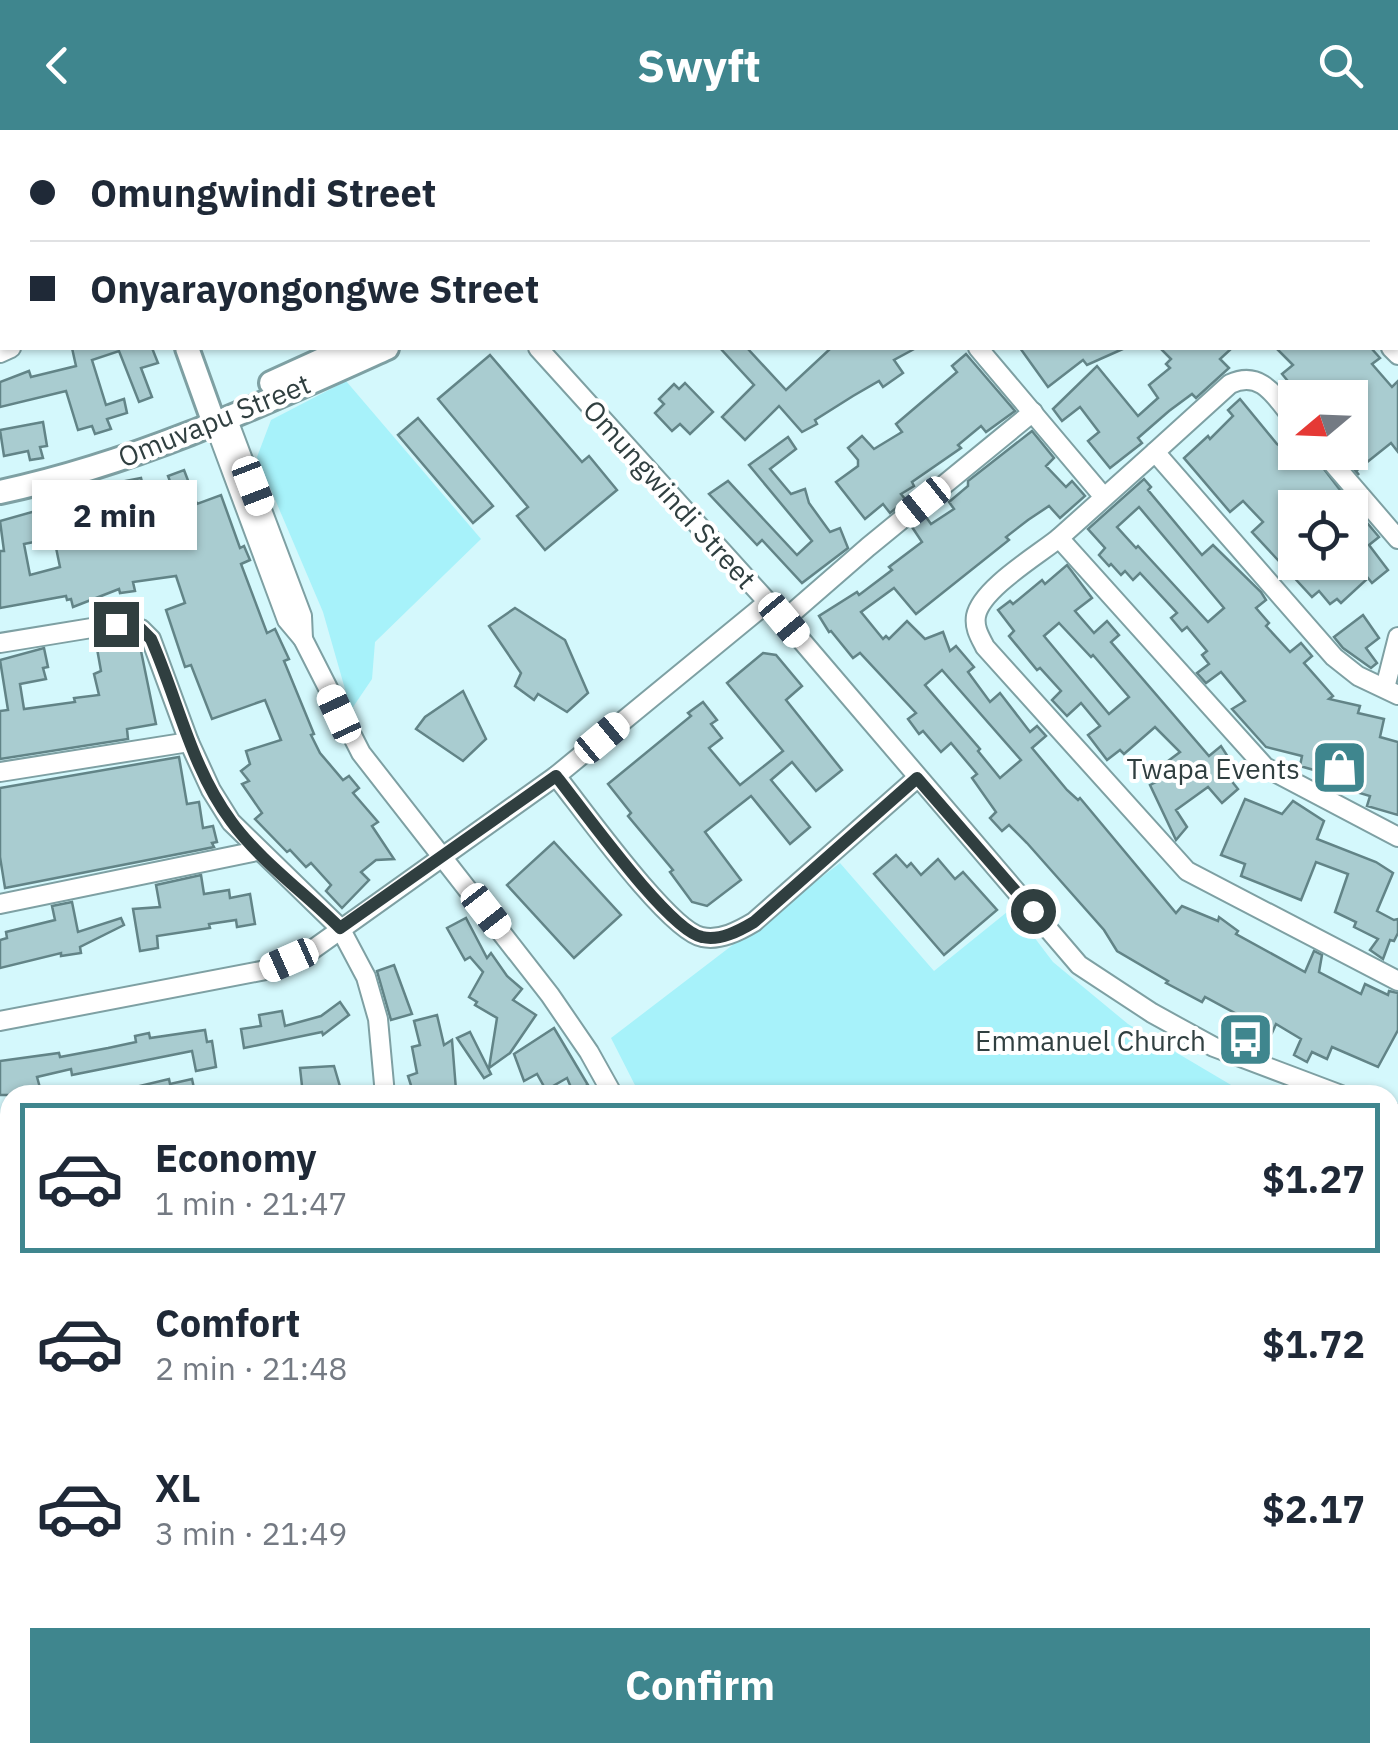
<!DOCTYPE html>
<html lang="en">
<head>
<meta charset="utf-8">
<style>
  :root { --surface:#fff; --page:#f6f6f7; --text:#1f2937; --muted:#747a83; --line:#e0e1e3; --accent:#3f868e }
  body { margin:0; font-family:"IBM Plex Sans",sans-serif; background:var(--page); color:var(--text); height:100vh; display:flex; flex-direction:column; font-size:38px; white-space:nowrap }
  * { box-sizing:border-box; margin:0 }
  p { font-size:32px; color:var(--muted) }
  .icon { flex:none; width:55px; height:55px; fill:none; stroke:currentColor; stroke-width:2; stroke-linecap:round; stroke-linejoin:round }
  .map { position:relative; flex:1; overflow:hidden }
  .side { position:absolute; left:0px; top:955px; width:1400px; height:678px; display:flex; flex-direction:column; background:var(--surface); border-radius:30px 30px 0 0; box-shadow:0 2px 8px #0004 }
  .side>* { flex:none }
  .banner { position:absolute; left:0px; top:0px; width:1400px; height:220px; box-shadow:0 2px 8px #0004; display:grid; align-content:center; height:220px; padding:0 30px; background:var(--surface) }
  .needle { width:65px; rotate:251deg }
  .buttons { position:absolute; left:1278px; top:250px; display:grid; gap:20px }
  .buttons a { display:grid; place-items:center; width:90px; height:90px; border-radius:0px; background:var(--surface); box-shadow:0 2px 8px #0004; font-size:50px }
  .end { position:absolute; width:45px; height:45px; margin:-22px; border:12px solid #303f40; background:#fff; box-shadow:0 0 0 5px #fff }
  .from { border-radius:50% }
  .bubble { position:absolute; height:70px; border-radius:0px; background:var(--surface); box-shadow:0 2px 8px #0004; font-size:32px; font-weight:800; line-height:70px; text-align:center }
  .car { position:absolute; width:30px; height:60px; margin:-30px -15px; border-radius:12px; box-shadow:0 0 8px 2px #0007; background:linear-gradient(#fff 24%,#345 0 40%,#fff 0 76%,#345 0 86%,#fff 0) }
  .banner b { display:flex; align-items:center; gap:35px; height:95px; font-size:38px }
  .banner b+b { border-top:2px solid var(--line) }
  .banner i { width:25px; height:25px; background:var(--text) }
  ul { padding:18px 0 0; list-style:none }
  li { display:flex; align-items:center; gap:30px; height:150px; margin:0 20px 15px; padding:0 10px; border:5px solid transparent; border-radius:0px }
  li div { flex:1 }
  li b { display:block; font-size:38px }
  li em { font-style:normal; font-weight:800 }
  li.active { border-color:var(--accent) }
  li>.icon { width:90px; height:90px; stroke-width:1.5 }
  .cta { display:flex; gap:20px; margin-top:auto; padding:20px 30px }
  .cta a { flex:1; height:115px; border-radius:0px; background:var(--accent); color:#fff; font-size:40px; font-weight:800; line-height:115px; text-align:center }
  header { display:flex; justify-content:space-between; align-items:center; height:130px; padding:0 30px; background:var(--accent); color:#fff; font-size:45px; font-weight:800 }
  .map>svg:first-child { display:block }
</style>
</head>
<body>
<header><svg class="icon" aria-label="back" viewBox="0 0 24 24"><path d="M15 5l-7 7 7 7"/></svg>Swyft<svg class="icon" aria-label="search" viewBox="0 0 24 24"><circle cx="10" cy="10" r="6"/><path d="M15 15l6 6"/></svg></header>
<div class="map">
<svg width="1398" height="1631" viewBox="0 0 1398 1631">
  <rect width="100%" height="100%" fill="#d4f8fc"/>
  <g fill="#a7f2fa">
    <path d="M346,251l135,158 -106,103 -3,37 -21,31 -28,-98 -66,-155 14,-37z"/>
    <path d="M840,733l94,108 78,-63 41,54 75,62 120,71h-608l-29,-57z"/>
    <path d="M1398,1555v76h-108l-2,-8 102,-1v-65z"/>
  </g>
  <g fill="#a9ccd0" stroke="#628487" stroke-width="2.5" fill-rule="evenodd">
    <path d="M72,218h80l6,15 -17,5 11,29 -13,5 -20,-51 -27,9 14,45 18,-6 3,14 -20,6 4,10 -16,5 -3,-8 -14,4 -12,-39 -66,16v-25l29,-11 2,6 45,-11z"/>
    <path d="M720,218h27l39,42 45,-42h85l-22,12 9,13 -20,14 -4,-6 -26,15 -38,24 2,4 -15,8 -23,-26 -34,34 -23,-23 32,-32z"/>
    <path d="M1020,218h105l-38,17 -4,-5 -35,27z"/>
    <path d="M1160,218h72l-12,11 9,9 -33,30 -4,-4 -23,17 -31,27 4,5 -32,25 -22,-27 11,-9 -19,-25 -18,14 -9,-12 44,-43 41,50 20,-18 -9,-13 21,-17 -4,-4 5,-5z"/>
    <path d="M1276,218h95l9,10 -8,6 20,23 6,-6v71l-7,-9 -35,28 3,4 -16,-18 7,-5v-54h-48l-20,-24 11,-9z"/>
    <path d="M966,224l49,57 -29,21 -5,-6 -23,19 3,3 -49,34 2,4 -13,8 5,6 -16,13 -7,-9 -18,15 -29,-37 22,-16v-6l-10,-12 14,-12 12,13 28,-17 -6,-8 61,-52 -5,-6z"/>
    <path d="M490,225l92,107 7,-6 28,34 -72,60 -28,-34 11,-9 -90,-108z"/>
    <path d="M685,253l28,29 -23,22 -10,-10 -8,7 -17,-18 9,-9 -5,-5 15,-15 5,5z"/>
    <path d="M1240,269l37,45 8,5 6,-5 4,8h16l29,38 -5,5 11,13h-51v54h55v-43l8,-7 21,25 -10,8 19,25 -16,13 -4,-5 -27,25 -4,-4 -7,5 -11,-13 -7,6 -60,-65 11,-10 -20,-21 -13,11 -46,-54 24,-22 2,3 23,-23 -5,-6z"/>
    <path d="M418,288l75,88 -20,17 -75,-88z"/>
    <path d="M43,292l4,24 -7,1 3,11 -13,2 -2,-9 -24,5 -4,-26z"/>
    <path d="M1032,301l22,27 -8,8 20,21 6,-6 13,15 -25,22 -11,-12 -21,14 -22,17 3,3 -93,74 -22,-26 -33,24 22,27 3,-3 3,3 18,-18 18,18 18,-7 7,19 6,-5 18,21 -6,5 22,30 10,-9 30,39 7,-6 9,10 -14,12 35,42 11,10 2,-2 96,115 6,-7 36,15 1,-4 19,14 -2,3 69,38 9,-21 8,4 -3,17 42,22 4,-10 23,11 1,-4 9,2v37l-20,37 -46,-20 -5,12 -15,-7 -5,10 -13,-7 7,-16 -25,-15 -4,9 -67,-36 -3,5 -36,-19 2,-2 -51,-30 -13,-21 -77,-87 -18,-18 -7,6 -12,-13 6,-6 -24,-34 5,-4 -26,-31 -10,9 -18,-21 -4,3 -11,-15 8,-6 -56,-60 -7,5 -22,-27 -2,1 -10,-16 38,-24 2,3 33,-25 -3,-3 33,-25 -10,-15 14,-10 5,7 23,-15 -5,-7 19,-16v-5zM942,540l79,90 -21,18 -22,-27 2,-2 -55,-64z"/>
    <path d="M788,307l8,12 -26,20 21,25 14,-5 4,14 21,29 10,-4 8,20 -46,35 -40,-43 -5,5 -48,-51 19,-13 69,74 15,-14 -63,-76z"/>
    <path d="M184,340l13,34 24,-9 19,53 4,-2 6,14 -9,4 26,69 8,-4 14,30 -5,2 30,73 -3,1 9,18 23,27 6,-4 10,12 -6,5 25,29 -6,4 22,33 -18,1 -15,12 8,8 -27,28 -16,-17 5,-6 -20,-22 -5,4 -16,-17 -3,2 -32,-33 7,-6 -20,-29 7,-3 -8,-10 9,-7 -4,-13 35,-11 -16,-40 -53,19 -21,-54 -6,2 -19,-57 19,-7 -9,-27 -43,6 2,9 -15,2 -1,-4 -46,18 -2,-8 -4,1 -1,-4 -66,12v-57h4l-4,-30 57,-16 1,5 39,-10 -2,-13 46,-9 8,33 28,-11 -9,-24zM54,408l6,29 -30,8 -6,-31z"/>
    <path d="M1144,349l7,8 -3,3 54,65 11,-10 48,47 5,8 -10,8 13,15 -3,3 24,26 11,-9 11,13 -8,7 29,33 -4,3 31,7 -2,7 26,6 -4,18 18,5v73l-31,-9 3,-10 -24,-7 1,-3 -21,-7 2,-5 -28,-8 2,-10 -36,-9 -34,-38 13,-8 -24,-29 -15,11 -9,-10 12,-9 -7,-9 5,-4 -20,-24 -5,4 -11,-13 6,-5 -37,-40 -7,7 -8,-9 -4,4 -10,-11 -2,2 -10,-11 6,-7 -17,-19zM1139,377l85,101 -16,14 -70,-76 -2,2 -19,-21z"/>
    <path d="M1067,435l25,33 -17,13 19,22 13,-12 12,14 -8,7 98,114 12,-10 9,14 -9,8 17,21 -16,14 -14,-16 -32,23 11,17 -11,13 -26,-55 6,-3 -4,-6 8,-9 20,-15 -25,-25 -31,27 -4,-4 -13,10 -19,-25 12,-9 -19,-23 -14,13 -15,-16 9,-9 -21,-23 -3,2 -28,-34 5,-5 -16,-21 12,-9 3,3 29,-24 3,4zM1059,493l32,34 2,-2 36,42 -20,17 -65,-78z"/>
    <path d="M515,478l50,32 23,53 -21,19 -29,-18 -4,6 -19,-14 6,-13 -32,-47z"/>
    <path d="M1363,485l16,23 -13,10 11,15 -6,5 -28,-20 -9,-11z"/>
    <path d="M116,510l1,4 18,-3 5,5 16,78 -29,5 1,10 -128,20v-48l8,-1 -8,-50 44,-12 4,19 -5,1 3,11 -26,5 4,25 51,-7 -1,-4 25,-3 -5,-21 7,-3 -5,-28z"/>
    <path d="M763,523l13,2 26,31 -16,14 56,70 -26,21 -24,-29 -21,18 39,47 -20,17 -39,-48 -46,36 36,48 -34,26 -15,-4 -22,-30 3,-2 -45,-54 3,-3 -23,-29 83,-68 -3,-3 15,-11 14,18 -6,4 11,14 -13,10 31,37 43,-34 -56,-68z"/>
    <path d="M463,561l23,48 -23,22 -47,-32 9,-12z"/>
    <path d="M179,627l8,47 12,-2 4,26 10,-2 4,16 -5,1 2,4 -209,41 -5,-31v-69z"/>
    <path d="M1245,669l37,15 11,-13 31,20 -7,18 59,23 17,11 -16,38 17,9 4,-1v14l-4,8 -4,-1 -7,19 -13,-9 8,-11 -24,-12 2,-5 -21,-10 13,-38 -32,-12 -15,38 -60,-24 4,-12 -24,-9z"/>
    <path d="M554,712l67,73 -47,43 -67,-73z"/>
    <path d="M896,725l11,12 4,-4 10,12 17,-16 17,20 8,-7 34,38 -53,45 -70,-81z"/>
    <path d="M201,745l3,19 25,-4 1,8 20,-4 5,30 -18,3 -1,-7 -27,4 1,4 -53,8 1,12 -18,3 -7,-42 27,-2 -4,-22z"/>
    <path d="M72,772l6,30 43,-14 3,7 -44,22 1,6 -20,3v-3l-61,15v-28l7,-2 -1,-6 49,-12 -3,-14z"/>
    <path d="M466,788l21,40 4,-5 16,23 15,13 -9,11 23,15 -26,38 -21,15 8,-50 -22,-13 2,-3 -8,-5 14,-25 -13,-15 -5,3 -18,-32z"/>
    <path d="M394,835l18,49 -21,6 -14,-49z"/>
    <path d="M340,872l9,13 -26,20 -1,-3 -78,16 -3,-19 20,-3 -2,-11 23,-4 3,15 36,-10z"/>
    <path d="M437,885l7,30 8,-5 4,50 -8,5h-34l-6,-19 9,-3 -5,-26 8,-2 -6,-24z"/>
    <path d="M554,898l34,57 -15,7 -6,-14 -21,12 -9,-16 -13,7 -10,-27z"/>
    <path d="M205,900l2,12 5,-1 4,26 -20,4 -4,-20 -120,24 -1,-6 -34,8 5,18h-42v-34l59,-8 1,4 48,-9 28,-6 -1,-6 14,-3 1,5z"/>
    <path d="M470,902l21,42 -7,4 -27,-40z"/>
    <path d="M334,936l7,24 -38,5 -3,-27z"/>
    <path d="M169,949l1,5 22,-5 3,14 -72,2v-5z"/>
  </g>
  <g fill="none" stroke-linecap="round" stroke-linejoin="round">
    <defs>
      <g id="minor">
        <path d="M369,0l1,2"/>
        <path d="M714,0l2,2"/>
        <path d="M843,0l1,2"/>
        <path d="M1011,0l3,2"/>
        <path d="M1212,0l2,2"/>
        <path d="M461,2l2,-2"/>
        <path d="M1326,2l4,-2"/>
        <path d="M0,3l2,27"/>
        <path d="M0,92h2"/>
        <path d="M538,218l246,272 295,345 73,48 62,34 127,48"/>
        <path d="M978,218l125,148"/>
        <path d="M1391,218l7,7"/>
        <path d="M0,223l11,-5"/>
        <path d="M228,290l74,196 1,23"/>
        <path d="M1295,291c-19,-23 -33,-52 -65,-37l-75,68 179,205 24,19 40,19"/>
        <path d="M215,296l72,194 16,19 58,114 189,242 39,57 24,43"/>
        <path d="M1323,322l75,87"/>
        <path d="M1059,408l96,-86"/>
        <path d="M784,490l84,-73 165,-135"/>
        <path d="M0,513l116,-19 25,5 10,10 38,103 22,48 20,32 109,106 26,49 12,42 7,76"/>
        <path d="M1385,558l13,-51"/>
        <path d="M0,642l189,-30"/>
        <path d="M556,646c25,31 113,155 146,161 18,4 37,-6 52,-15l163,-144"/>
        <path d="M1398,707l-133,-70 -206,-229c-21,17 -78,51 -83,78 -2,12 4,21 9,31l202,224 211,110"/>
        <path d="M0,774l257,-53"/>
        <path d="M0,891l266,-51 46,-20 244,-174 212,-174"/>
        <path d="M1390,982l8,3"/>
        <path d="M0,1073l10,-5"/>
        <path d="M0,1187l10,19"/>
        <path d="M0,1405h10"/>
        <path d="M0,1549l10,-1"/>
        <path d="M409,1622l3,9"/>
        <path d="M501,1622l5,9"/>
        <path d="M791,1622l2,9"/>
        <path d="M937,1622l2,9"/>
      </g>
      <g id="tertiary">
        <path d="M110,0l1,2"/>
        <path d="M653,2l2,-2"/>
        <path d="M187,218l28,78"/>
        <path d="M271,253l77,-35"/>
        <path d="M0,362c136,-29 261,-87 387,-144"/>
      </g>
    </defs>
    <use href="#minor" stroke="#7ea0a3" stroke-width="22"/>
    <use href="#tertiary" stroke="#7ea0a3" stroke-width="28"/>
    <use href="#minor" stroke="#fff" stroke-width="18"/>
    <use href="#tertiary" stroke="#fff" stroke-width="22"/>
  </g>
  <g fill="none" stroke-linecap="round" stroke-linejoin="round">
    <path stroke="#303f40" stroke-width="12" d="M116,494l25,5 10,10c27,61 40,128 80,182 27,38 75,73 109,107l216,-152c25,31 113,155 146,161 18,4 37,-6 52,-15l163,-144 116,133"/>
  </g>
  <defs>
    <symbol id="shop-square" viewBox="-11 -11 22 22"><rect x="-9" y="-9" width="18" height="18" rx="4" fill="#3f868e" stroke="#fff"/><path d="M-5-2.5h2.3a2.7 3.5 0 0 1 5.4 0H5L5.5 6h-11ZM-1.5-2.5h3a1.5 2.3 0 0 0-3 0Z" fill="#fff"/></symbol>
    <symbol id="bus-square" viewBox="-11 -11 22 22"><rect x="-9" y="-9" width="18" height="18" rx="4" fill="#3f868e" stroke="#fff"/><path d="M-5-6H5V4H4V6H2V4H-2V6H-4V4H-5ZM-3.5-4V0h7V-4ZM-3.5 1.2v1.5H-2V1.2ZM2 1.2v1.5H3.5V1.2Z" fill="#fff"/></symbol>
  </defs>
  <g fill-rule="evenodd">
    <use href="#shop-square" x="1308" y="606" width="63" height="63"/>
    <use href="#bus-square" x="1214" y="878" width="63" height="63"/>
  </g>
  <g text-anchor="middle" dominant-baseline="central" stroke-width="8" stroke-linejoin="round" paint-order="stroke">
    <g font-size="28" fill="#303f40" stroke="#fff">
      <text transform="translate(214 290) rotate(-22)">Omuvapu Street</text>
      <text transform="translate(670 364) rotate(48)">Omungwindi Street</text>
    </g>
    <g font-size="28" fill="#303f40" stroke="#fff" text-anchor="end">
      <text x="1300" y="638">Twapa Events</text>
      <text x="1206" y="910">Emmanuel Church</text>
    </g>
  </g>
</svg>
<div class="buttons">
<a><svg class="needle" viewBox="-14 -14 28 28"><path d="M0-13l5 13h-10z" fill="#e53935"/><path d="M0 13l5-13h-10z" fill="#747a83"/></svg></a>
<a><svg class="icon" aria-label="locate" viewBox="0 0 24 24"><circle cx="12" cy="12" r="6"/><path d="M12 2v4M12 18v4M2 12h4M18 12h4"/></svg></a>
</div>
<i class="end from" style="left:1033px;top:781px"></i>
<i class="end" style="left:116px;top:494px"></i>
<div class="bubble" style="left:32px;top:350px;width:165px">2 min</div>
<i class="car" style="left:253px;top:356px;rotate:159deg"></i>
<i class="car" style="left:923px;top:372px;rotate:231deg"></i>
<i class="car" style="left:784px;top:490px;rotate:140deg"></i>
<i class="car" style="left:339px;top:584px;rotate:335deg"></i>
<i class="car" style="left:602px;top:608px;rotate:50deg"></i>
<i class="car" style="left:486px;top:781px;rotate:142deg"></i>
<i class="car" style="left:289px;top:830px;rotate:246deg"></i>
<div class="banner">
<b><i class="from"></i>Omungwindi Street</b>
<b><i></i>Onyarayongongwe Street</b>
</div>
<section class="side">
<ul>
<li class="active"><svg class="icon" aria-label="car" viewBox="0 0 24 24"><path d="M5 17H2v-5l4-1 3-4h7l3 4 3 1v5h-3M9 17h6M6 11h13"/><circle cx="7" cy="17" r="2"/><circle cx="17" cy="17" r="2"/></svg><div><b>Economy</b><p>1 min · 21:47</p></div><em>$1.27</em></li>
<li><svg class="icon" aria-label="car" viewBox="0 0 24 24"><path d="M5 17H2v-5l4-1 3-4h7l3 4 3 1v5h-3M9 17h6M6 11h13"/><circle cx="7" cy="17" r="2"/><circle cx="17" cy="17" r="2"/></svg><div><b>Comfort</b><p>2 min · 21:48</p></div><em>$1.72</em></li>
<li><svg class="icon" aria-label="car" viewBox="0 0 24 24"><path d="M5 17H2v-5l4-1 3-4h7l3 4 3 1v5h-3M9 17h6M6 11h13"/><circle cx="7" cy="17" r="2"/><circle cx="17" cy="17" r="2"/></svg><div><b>XL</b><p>3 min · 21:49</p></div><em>$2.17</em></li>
</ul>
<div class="cta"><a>Confirm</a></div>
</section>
</div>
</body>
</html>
